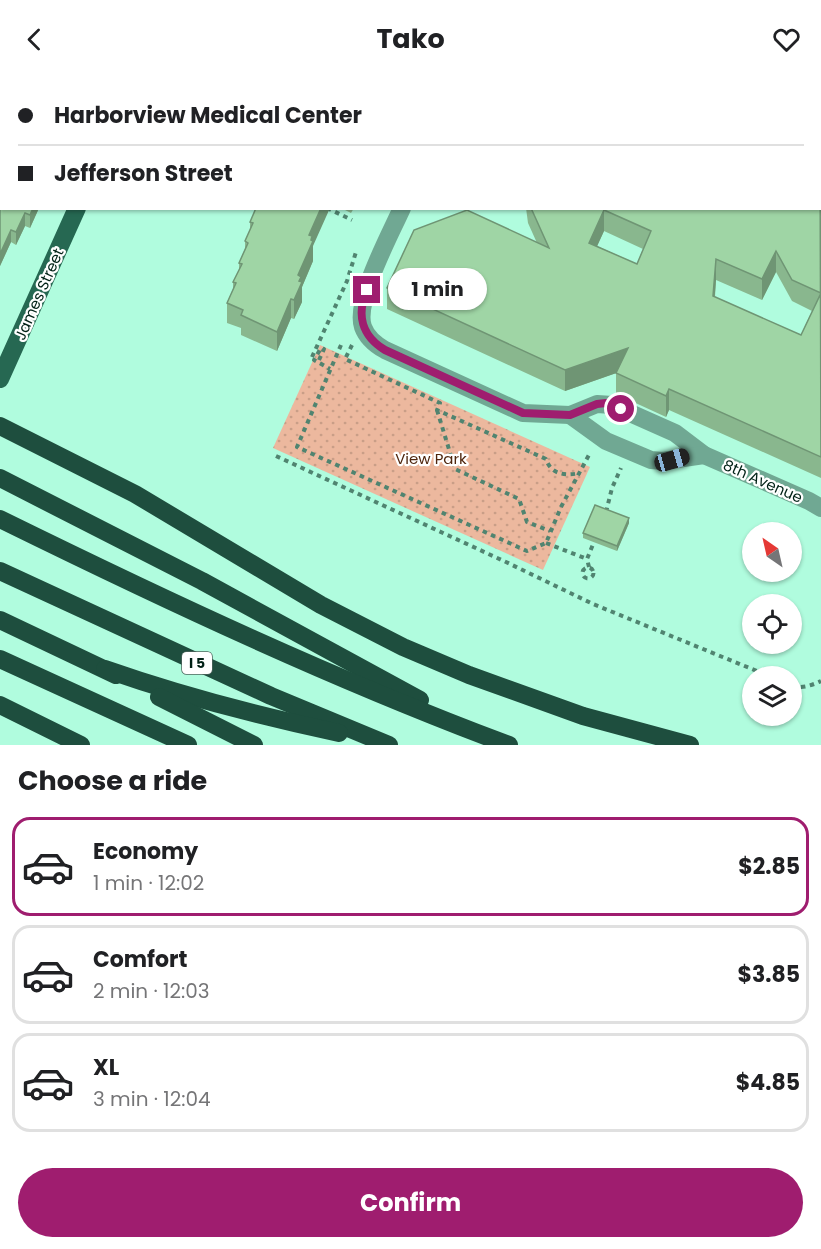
<!DOCTYPE html>
<html lang="en">
<head>
<meta charset="utf-8">
<style>
  :root { --surface:#fff; --page:#f2f2f2; --text:#202124; --muted:#757577; --line:#e0e0e0; --accent:#9f1d6f }
  body { margin:0; font-family:Poppins,sans-serif; background:var(--page); color:var(--text); height:100vh; display:flex; flex-direction:column; font-size:22px; white-space:nowrap }
  * { box-sizing:border-box; margin:0 }
  p { font-size:20px; color:var(--muted) }
  .icon { flex:none; width:33px; height:33px; fill:none; stroke:currentColor; stroke-width:2; stroke-linecap:round; stroke-linejoin:round }
  .map { position:relative; height:667px; overflow:hidden }
  .side { display:flex; flex-direction:column; background:var(--surface); flex:1 }
  .side>* { flex:none }
  .top-card { position:absolute; left:0px; top:0px; width:822px; height:132px; box-shadow:0 2px 4px #0004; display:grid; align-content:center; height:132px; padding:0 18px; background:var(--surface) }
  .needle { width:39px; rotate:326deg }
  .buttons { position:absolute; left:742px; top:444px; display:grid; gap:12px }
  .buttons a { display:grid; place-items:center; width:60px; height:60px; border-radius:50%; background:var(--surface); box-shadow:0 2px 4px #0004; font-size:30px }
  .end { position:absolute; width:27px; height:27px; margin:-14px; border:8px solid #9f1d6f; background:#fff; box-shadow:0 0 0 3px #fff }
  .from { border-radius:50% }
  .bubble { position:absolute; height:42px; border-radius:21px; background:var(--surface); box-shadow:0 2px 4px #0004; font-size:20px; font-weight:700; line-height:42px; text-align:center }
  .car { position:absolute; width:18px; height:36px; margin:-18px -9px; border-radius:8px; box-shadow:0 0 4px 2px #0007; background:linear-gradient(#222 24%,#8ab4d8 0 40%,#222 0 76%,#8ab4d8 0 86%,#222 0) }
  .top-card b { display:flex; align-items:center; gap:21px; height:57px; font-size:22px }
  .top-card b+b { border-top:2px solid var(--line) }
  .top-card i { width:15px; height:15px; background:var(--text) }
  ul { padding:0; list-style:none }
  li { display:flex; align-items:center; gap:18px; height:99px; margin:0 12px 9px; padding:0 6px; border:3px solid var(--line); border-radius:18px }
  li div { flex:1 }
  li b { display:block; font-size:22px }
  li em { font-style:normal; font-weight:700 }
  li.selected { border-color:var(--accent) }
  li>.icon { width:54px; height:54px; stroke-width:1.5 }
  h2 { padding:0 18px; font-size:27px; line-height:72px }
  .primary-button { display:flex; gap:12px; margin-top:auto; padding:12px 18px }
  .primary-button a { flex:1; height:69px; border-radius:36px; background:var(--accent); color:#fff; font-size:24px; font-weight:700; line-height:69px; text-align:center }
  header { display:flex; justify-content:space-between; align-items:center; height:78px; padding:0 18px; background:var(--surface); font-size:27px; font-weight:700 }
  .map>svg:first-child { display:block }
</style>
</head>
<body>
<header><svg class="icon" aria-label="back" viewBox="0 0 24 24"><path d="M15 5l-7 7 7 7"/></svg>Tako<svg class="icon" aria-label="heart" viewBox="0 0 24 24"><path d="M12 20l-8-8c-3-5 5-10 8-4 3-6 11-1 8 4z"/></svg></header>
<div class="map">
<svg width="821" height="667" viewBox="0 0 821 667">
  <defs>
    <pattern id="green-dots" width="8" height="8" patternUnits="userSpaceOnUse" patternTransform="scale(1.5)"><rect width="8" height="8" fill="#ecb89e"/><path d="M2 2h.1M6 6h.1" fill="none" stroke="#c99e87" stroke-width="1.8" stroke-linecap="round"/></pattern>
  </defs>
  <rect width="100%" height="100%" fill="#b0fcde"/>
  <path fill="url(#green-dots)" d="M320,267l270,122 -47,103 -270,-122z"/>
  <g fill="none" stroke-linecap="round" stroke-linejoin="round">
    <g stroke="#508470" stroke-width="4" stroke-dasharray="4.5 4.5" stroke-linecap="butt">
      <path d="M327,130l25,12"/>
      <path d="M341,267l-44,102 230,104 19,-8 15,-36 29,-54"/>
      <path d="M352,267l-7,14 95,44 -3,7 109,49c5,16 20,17 34,14"/>
      <path d="M312,279l35,-76 9,-29"/>
      <path d="M319,282l5,-11 -3,-1 -7,12 16,9"/>
      <path d="M437,332l18,59 64,30 8,23 23,9"/>
      <path d="M276,378l230,106 87,42 176,72"/>
      <path d="M606,434l6,-24 9,-20"/>
      <path d="M546,465l41,16"/>
      <path d="M589,489l-2,-8 7,-17"/>
      <circle cx="588" cy="495" r="5.5"/>
      <path d="M792,608c9,3 21,-1 29,-5"/>
    </g>
    <g stroke="#70a893" stroke-width="18">
      <path d="M9,0l3,2"/>
      <path d="M768,0l4,2"/>
      <path d="M458,2l1,-2"/>
      <path d="M820,24h1"/>
      <path d="M402,130c-12,27 -48,93 -39,119 4,11 13,18 22,23l138,63 47,2 27,-11 15,1 63,28 29,22 105,46 12,7"/>
      <path d="M570,337l36,26 45,19 12,1 41,-6"/>
    </g>
    <g stroke="#266852" stroke-width="18">
      <path d="M135,2v-2"/>
      <path d="M0,301l77,-171"/>
    </g>
    <g stroke="#1e4e3e" stroke-width="18">
      <path d="M0,348l135,68 186,111 82,42 66,28 114,41 107,29"/>
      <path d="M0,400l202,103 218,119"/>
      <path d="M0,441c167,82 335,161 509,226"/>
      <path d="M0,493l271,125 118,49"/>
      <path d="M0,542l116,55"/>
      <path d="M0,581l188,86"/>
      <path d="M105,591c77,27 154,47 234,64"/>
      <path d="M159,619l95,48"/>
      <path d="M0,627l81,40"/>
    </g>
  </g>
  <g fill="#89b78e" fill-rule="evenodd">
    <path d="M0,27l2,103h37l-9,20 -5,-2 -9,19 -5,-3 -11,24z"/>
    <path d="M821,74v326l-152,-68 -3,7 -50,-23v-21l-51,18 -178,-82v-21l150,-45 -9,-20 -2,-15h294zM604,153l39,18 -6,15 -40,-18zM776,194l16,29 20,10 -11,24 -86,-38 1,-17 46,20z"/>
    <path d="M341,130h13l-3,5z"/>
    <path d="M250,144l63,24v15l-11,26v15l-8,17 -3,-1 -14,33 -36,-16v-7l-14,-5v-20l6,-14v-7l6,-11v-8l6,-14v-8l5,-11z"/>
    <path d="M629,445l-12,28 -34,-13v-5z"/>
  </g>
  <g fill="#6f9574">
    <path d="M394,0h9l-1,2h-9z"/>
    <path d="M33,130h6l-9,20v-13z"/>
    <path d="M321,130h9l-17,38v15l-11,26v15l-8,17v-19l4,-25 11,-40z"/>
    <path d="M604,132v21l-15,33v-21z"/>
    <path d="M25,135v13l-9,19v-13z"/>
    <path d="M11,152v12l-11,24v-12z"/>
    <path d="M776,173v21l-14,28v-21z"/>
    <path d="M716,181v21l-3,37v-21z"/>
    <path d="M291,221v19l-14,33v-19z"/>
    <path d="M628,270v21l-63,22v-21z"/>
    <path d="M669,311v21l-3,7v-21z"/>
    <path d="M629,440v5l-12,28v-5z"/>
  </g>
  <g fill="#9fd5a5" stroke="#6f9574" stroke-width="1.5" fill-rule="evenodd">
    <path d="M267,0h83l3,1 1,-1h40l-1,2h-123z"/>
    <path d="M462,0h242v2h-243z"/>
    <path d="M1,25l1,105h31l-3,7 -5,-2 -9,19 -5,-2 -11,24v-149z"/>
    <path d="M820,74l1,305 -152,-68 -3,7 -50,-23 12,-25 -63,22 -178,-82 27,-58 53,-20 82,38 -18,-40h289zM604,132l47,21 -14,33 -48,-21zM776,173l16,29 29,13 -20,42 -88,-39 3,-37 46,20z"/>
    <path d="M256,130h65l-12,27 3,1 -1,4 2,1 -15,34 3,2 -2,4 3,1 -8,18 -3,-1 -14,33 -36,-17 2,-5 -16,-7 9,-20 -3,-1 9,-18 -3,-1 9,-20 -3,-2 8,-18 -3,-1z"/>
    <path d="M595,427l34,13 -12,28 -34,-13z"/>
  </g>
  <g fill="none" stroke-linecap="round" stroke-linejoin="round">
    <path stroke="#9f1d6f" stroke-width="8" d="M367,212c-11,25 -5,46 18,60l138,63 47,2 27,-11 9,-1 15,6"/>
  </g>
  <g text-anchor="middle" dominant-baseline="central" stroke-width="4.5" stroke-linejoin="round" paint-order="stroke">
    <rect fill="#fff" stroke="#4d645c" stroke-width="1.5" x="182" y="574" width="30" height="22" rx="4.5"/>
    <g font-size="14" font-weight="bold" fill="#012116">
      <text x="197" y="585">I 5</text>
    </g>
    <g font-size="15" fill="#012116" stroke="#fff">
      <text transform="translate(39 216) rotate(-66)">James Street</text>
      <text transform="translate(763 403) rotate(24)">8th Avenue</text>
    </g>
    <g font-size="15" fill="#4e250d" stroke="#fff">
      <text x="431" y="380">View Park</text>
    </g>
  </g>
</svg>
<div class="buttons">
<a><svg class="needle" viewBox="-14 -14 28 28"><path d="M0-13l5 13h-10z" fill="#e53935"/><path d="M0 13l5-13h-10z" fill="#757577"/></svg></a>
<a><svg class="icon" aria-label="locate" viewBox="0 0 24 24"><circle cx="12" cy="12" r="6"/><path d="M12 2v4M12 18v4M2 12h4M18 12h4"/></svg></a>
<a><svg class="icon" aria-label="layers" viewBox="0 0 24 24"><path d="M12 4l9 5-9 5-9-5zM3 14l9 5 9-5"/></svg></a>
</div>
<i class="end from" style="left:621px;top:331px"></i>
<i class="end" style="left:367px;top:212px"></i>
<div class="bubble" style="left:388px;top:190px;width:99px">1 min</div>
<i class="car" style="left:672px;top:382px;rotate:74deg"></i>
<div class="top-card">
<b><i class="from"></i>Harborview Medical Center</b>
<b><i></i>Jefferson Street</b>
</div>
</div>
<section class="side">
<h2>Choose a ride</h2>
<ul>
<li class="selected"><svg class="icon" aria-label="car" viewBox="0 0 24 24"><path d="M5 17H2v-5l4-1 3-4h7l3 4 3 1v5h-3M9 17h6M6 11h13"/><circle cx="7" cy="17" r="2"/><circle cx="17" cy="17" r="2"/></svg><div><b>Economy</b><p>1 min · 12:02</p></div><em>$2.85</em></li>
<li><svg class="icon" aria-label="car" viewBox="0 0 24 24"><path d="M5 17H2v-5l4-1 3-4h7l3 4 3 1v5h-3M9 17h6M6 11h13"/><circle cx="7" cy="17" r="2"/><circle cx="17" cy="17" r="2"/></svg><div><b>Comfort</b><p>2 min · 12:03</p></div><em>$3.85</em></li>
<li><svg class="icon" aria-label="car" viewBox="0 0 24 24"><path d="M5 17H2v-5l4-1 3-4h7l3 4 3 1v5h-3M9 17h6M6 11h13"/><circle cx="7" cy="17" r="2"/><circle cx="17" cy="17" r="2"/></svg><div><b>XL</b><p>3 min · 12:04</p></div><em>$4.85</em></li>
</ul>
<div class="primary-button"><a>Confirm</a></div>
</section>
</body>
</html>
